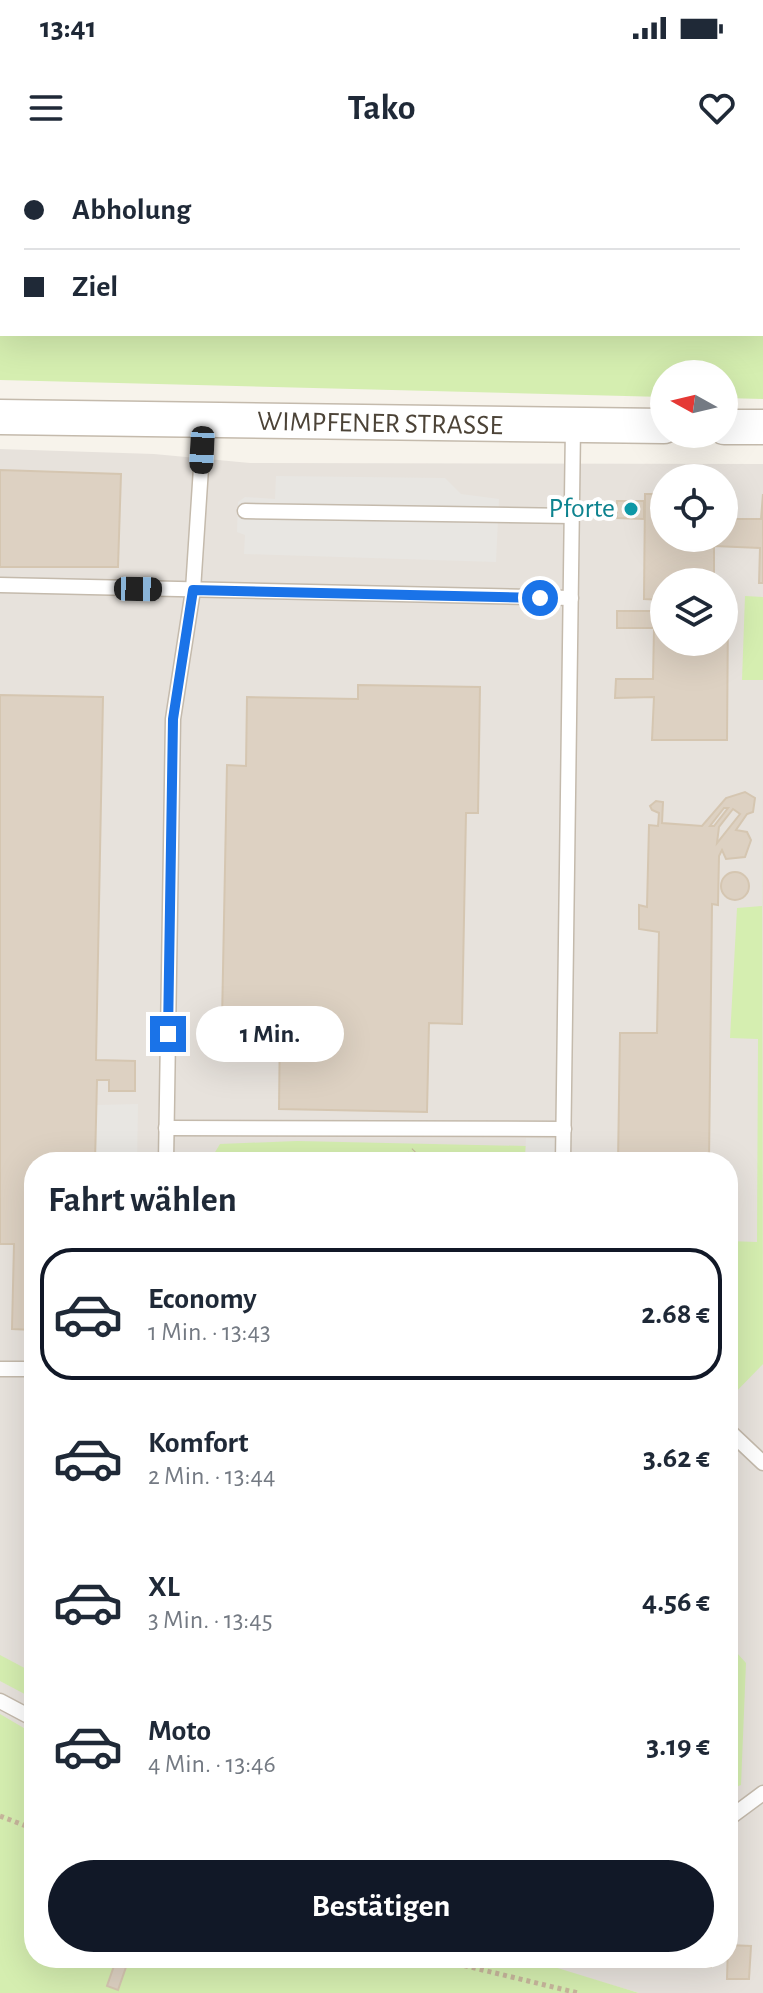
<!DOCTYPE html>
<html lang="de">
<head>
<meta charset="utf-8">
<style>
  :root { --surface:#fff; --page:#f6f6f7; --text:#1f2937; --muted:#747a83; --line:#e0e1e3; --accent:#111827 }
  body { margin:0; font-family:"Alegreya Sans",sans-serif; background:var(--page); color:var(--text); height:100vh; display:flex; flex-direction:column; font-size:30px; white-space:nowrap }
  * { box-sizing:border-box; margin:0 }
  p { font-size:26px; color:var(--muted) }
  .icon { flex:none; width:44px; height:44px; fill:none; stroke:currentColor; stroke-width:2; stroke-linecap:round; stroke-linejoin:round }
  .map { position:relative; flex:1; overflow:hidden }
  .panel { position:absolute; left:24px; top:992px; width:714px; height:816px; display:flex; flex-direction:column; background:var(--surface); border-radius:32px; box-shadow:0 8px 32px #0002 }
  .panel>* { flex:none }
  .guide { position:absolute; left:0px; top:0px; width:764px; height:176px; box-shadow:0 8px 32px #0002; display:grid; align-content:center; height:176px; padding:0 24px; background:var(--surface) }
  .needle { width:52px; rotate:278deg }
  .fabs { position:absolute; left:650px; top:200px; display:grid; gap:16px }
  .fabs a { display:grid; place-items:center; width:88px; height:88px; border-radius:50%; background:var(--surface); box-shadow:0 8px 32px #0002; font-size:40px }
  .end { position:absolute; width:36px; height:36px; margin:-18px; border:10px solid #1a73e8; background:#fff; box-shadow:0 0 0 4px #fff }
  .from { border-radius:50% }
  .bubble { position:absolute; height:56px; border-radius:28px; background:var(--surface); box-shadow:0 8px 32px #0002; font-size:26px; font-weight:700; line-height:56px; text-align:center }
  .car { position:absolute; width:24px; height:48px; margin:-24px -12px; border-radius:10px; box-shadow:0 0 6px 2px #0007; background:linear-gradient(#222 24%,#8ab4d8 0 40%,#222 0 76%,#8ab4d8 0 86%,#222 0) }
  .guide b { display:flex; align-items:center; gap:28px; height:76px; font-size:30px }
  .guide b+b { border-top:2px solid var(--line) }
  .guide i { width:20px; height:20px; background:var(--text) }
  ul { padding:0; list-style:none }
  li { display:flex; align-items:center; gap:24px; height:132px; margin:0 16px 12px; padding:0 8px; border:4px solid transparent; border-radius:32px }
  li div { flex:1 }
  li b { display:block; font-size:30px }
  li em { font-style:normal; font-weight:700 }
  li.selected { border-color:var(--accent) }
  li>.icon { width:72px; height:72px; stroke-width:1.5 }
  h2 { padding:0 24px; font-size:36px; line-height:96px }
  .cta { display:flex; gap:16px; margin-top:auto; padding:16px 24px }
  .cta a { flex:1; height:92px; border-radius:48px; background:var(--accent); color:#fff; font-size:32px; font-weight:700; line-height:92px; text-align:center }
  .status { display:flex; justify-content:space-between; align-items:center; height:56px; padding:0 40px; background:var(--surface); direction:ltr }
  .status svg { height:22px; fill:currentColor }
  header { display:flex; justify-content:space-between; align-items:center; height:104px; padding:0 24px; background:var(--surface); font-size:36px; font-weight:700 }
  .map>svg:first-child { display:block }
</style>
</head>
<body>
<div class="status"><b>13:41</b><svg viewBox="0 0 49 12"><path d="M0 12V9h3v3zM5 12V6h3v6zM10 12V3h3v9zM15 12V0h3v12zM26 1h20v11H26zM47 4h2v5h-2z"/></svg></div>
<header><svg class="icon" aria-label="menu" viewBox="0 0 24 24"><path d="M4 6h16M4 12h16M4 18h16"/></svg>Tako<svg class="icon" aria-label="heart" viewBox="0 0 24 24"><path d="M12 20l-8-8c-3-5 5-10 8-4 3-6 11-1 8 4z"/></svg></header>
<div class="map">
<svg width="763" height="1833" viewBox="0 0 763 1833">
  <rect width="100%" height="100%" fill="#f7f3eb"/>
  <path fill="#e7e2dc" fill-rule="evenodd" d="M0,289l154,5 96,9 513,1v1529h-124l-119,-35h208v-796h-694v603l-34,-15zM664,318h60v60h-60zM664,422h60v60h-60z"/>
  <g fill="#d5eeb0">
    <path d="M0,0l329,2h-327v172h760v-172h-131l132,-2v239l-39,-1v-24h-60v23l-664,-17z"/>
    <path d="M745,436l18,1v83h-21z"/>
    <path d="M762,627l1,577 -35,36v-159l29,1 1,-203 -28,-1 7,-130 25,-2z"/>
    <path d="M297,981l229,5 -1,16h-316l11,-18z"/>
    <path d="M728,1313l9,9 -1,170 10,11 -5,122 -13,5z"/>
    <path d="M0,1495l34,18v26l-34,-18z"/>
    <path d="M0,1554l34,20v224h491l114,35h-639z"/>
  </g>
  <g fill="#e8e6e2">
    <path d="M276,316l169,2 16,16 38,5 -3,63 -252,-8 1,-19 -8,-3 1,-30 7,-5 30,2z"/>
    <path d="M138,944l-1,58h-42l1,-57z"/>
    <path d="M526,978l30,1 -1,23h-30z"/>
  </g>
  <g fill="#ddd1c2" stroke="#d5c6b1" stroke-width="2" fill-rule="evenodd">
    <path d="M0,310l121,4 -3,93h-118z"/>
    <path d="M645,334h19v44h60v-19h37l2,-25v89h-4l1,-35 -46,-2v36h-50v18l-20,-1z"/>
    <path d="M617,341h27v18l-27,-1z"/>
    <path d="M654,439l10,1v42h60v-30h4l-1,128h-75l2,-43 -39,1 1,-19h37l1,-51h-37v-17h35z"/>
    <path d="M358,525l122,2 -2,126h-12l-4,211 -33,-1 -2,89 -148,-3 1,-87 -58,-1 5,-256 19,1 1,-69 111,2z"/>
    <path d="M0,535l103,2 -7,363 39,1v30h-26v-11h-12l-2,82h-61v168l-22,-1 2,-85h-14z"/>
    <path d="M745,632l10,6 -2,14 -6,2 -11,16 11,2 4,8 -6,17 -19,2 -4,-9 -3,6 -1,49 -6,-1 -3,258h-91l2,-129h37l2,-101 -20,-3v-24l8,2 2,-82 9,1 1,-13 -7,-3 -2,-4 6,-5 7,1 -1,21 40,3 24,-28zM724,648h4l-14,18h-4zM733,649l7,5 -23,29 2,-16z"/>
    <circle cx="735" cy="726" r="14"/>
    <path d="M728,1785l23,1 -2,33h-22z"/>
    <path d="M668,1798h43v9l-44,-1z"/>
    <path d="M115,1803l11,4 -8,23 -11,-4z"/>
  </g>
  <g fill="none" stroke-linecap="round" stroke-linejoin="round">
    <defs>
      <g id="service">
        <path d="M0,65h2"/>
        <path d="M245,351l327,5"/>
        <path d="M0,425l571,13"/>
        <path d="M166,968l398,1"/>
        <path d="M166,1002l7,-443 20,-129 11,-168"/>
        <path d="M563,1002l10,-736"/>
        <path d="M0,1209h34"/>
        <path d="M728,1270l35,33"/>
        <path d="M0,1541l34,18"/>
        <path d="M728,1659l35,-26"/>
      </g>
      <g id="tertiary">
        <path d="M0,257l664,9"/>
        <path d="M724,267h39"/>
      </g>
      <g id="primary">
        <path d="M59,0l8,2"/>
        <path d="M0,41l2,1"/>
        <path d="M762,147l1,1"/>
      </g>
    </defs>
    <use href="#service" stroke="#c4baac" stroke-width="17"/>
    <use href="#tertiary" stroke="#c4baac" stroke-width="37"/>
    <use href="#primary" stroke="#f0bf60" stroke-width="45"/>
    <g stroke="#c7b69c" stroke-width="5" stroke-dasharray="4 4" stroke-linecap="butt">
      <path d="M402,1002l12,-12"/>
      <path d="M0,1656l34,13"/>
      <path d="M433,1798l145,35"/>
    </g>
    <use href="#service" stroke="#fff" stroke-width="14"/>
    <use href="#tertiary" stroke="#fff" stroke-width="34"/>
    <use href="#primary" stroke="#ffdf9c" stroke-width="42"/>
  </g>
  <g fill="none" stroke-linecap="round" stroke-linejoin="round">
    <path stroke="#1a73e8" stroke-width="10" d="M168,874l5,-315 20,-129 347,8"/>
  </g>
  <circle fill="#0f9aa8" stroke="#fff" stroke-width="3" cx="631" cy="349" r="8"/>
  <g text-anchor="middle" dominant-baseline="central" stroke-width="8" stroke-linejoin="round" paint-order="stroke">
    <g font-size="28" fill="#4c4337" stroke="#fff">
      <text transform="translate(380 264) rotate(1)">WIMPFENER STRASSE</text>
    </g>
    <g font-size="28" fill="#0d838f" stroke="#fff" text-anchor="end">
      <text x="615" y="349">Pforte</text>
    </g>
  </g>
</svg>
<div class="fabs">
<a><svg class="needle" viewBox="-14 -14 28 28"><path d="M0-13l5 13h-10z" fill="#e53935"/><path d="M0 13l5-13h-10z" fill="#747a83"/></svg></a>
<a><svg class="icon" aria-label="locate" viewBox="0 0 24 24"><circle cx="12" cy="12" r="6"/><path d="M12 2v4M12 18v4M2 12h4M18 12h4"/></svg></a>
<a><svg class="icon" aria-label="layers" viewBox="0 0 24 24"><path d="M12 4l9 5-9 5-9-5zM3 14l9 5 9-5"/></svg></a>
</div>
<i class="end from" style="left:540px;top:438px"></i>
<i class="end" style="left:168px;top:874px"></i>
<div class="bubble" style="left:196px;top:846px;width:148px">1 Min.</div>
<i class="car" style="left:202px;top:290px;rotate:183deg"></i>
<i class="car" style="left:138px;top:429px;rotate:91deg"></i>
<div class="guide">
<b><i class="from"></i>Abholung</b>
<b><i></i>Ziel</b>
</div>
<section class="panel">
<h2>Fahrt wählen</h2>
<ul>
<li class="selected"><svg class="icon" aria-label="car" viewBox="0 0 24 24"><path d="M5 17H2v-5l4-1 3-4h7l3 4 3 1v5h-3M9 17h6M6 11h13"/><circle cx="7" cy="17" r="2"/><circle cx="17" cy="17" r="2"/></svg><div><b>Economy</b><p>1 Min. · 13:43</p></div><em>2.68 €</em></li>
<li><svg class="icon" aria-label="car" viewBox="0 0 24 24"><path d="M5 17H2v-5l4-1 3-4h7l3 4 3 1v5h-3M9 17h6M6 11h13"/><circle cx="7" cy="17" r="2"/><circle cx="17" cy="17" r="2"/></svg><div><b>Komfort</b><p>2 Min. · 13:44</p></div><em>3.62 €</em></li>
<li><svg class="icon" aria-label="car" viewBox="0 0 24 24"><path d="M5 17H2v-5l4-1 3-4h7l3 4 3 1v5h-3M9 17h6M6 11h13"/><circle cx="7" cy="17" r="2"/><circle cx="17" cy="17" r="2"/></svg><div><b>XL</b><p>3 Min. · 13:45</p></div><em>4.56 €</em></li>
<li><svg class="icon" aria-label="car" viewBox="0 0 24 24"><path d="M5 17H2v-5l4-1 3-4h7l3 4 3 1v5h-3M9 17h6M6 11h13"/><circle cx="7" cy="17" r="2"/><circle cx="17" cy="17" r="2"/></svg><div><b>Moto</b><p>4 Min. · 13:46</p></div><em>3.19 €</em></li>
</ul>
<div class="cta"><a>Bestätigen</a></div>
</section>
</div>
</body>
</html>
